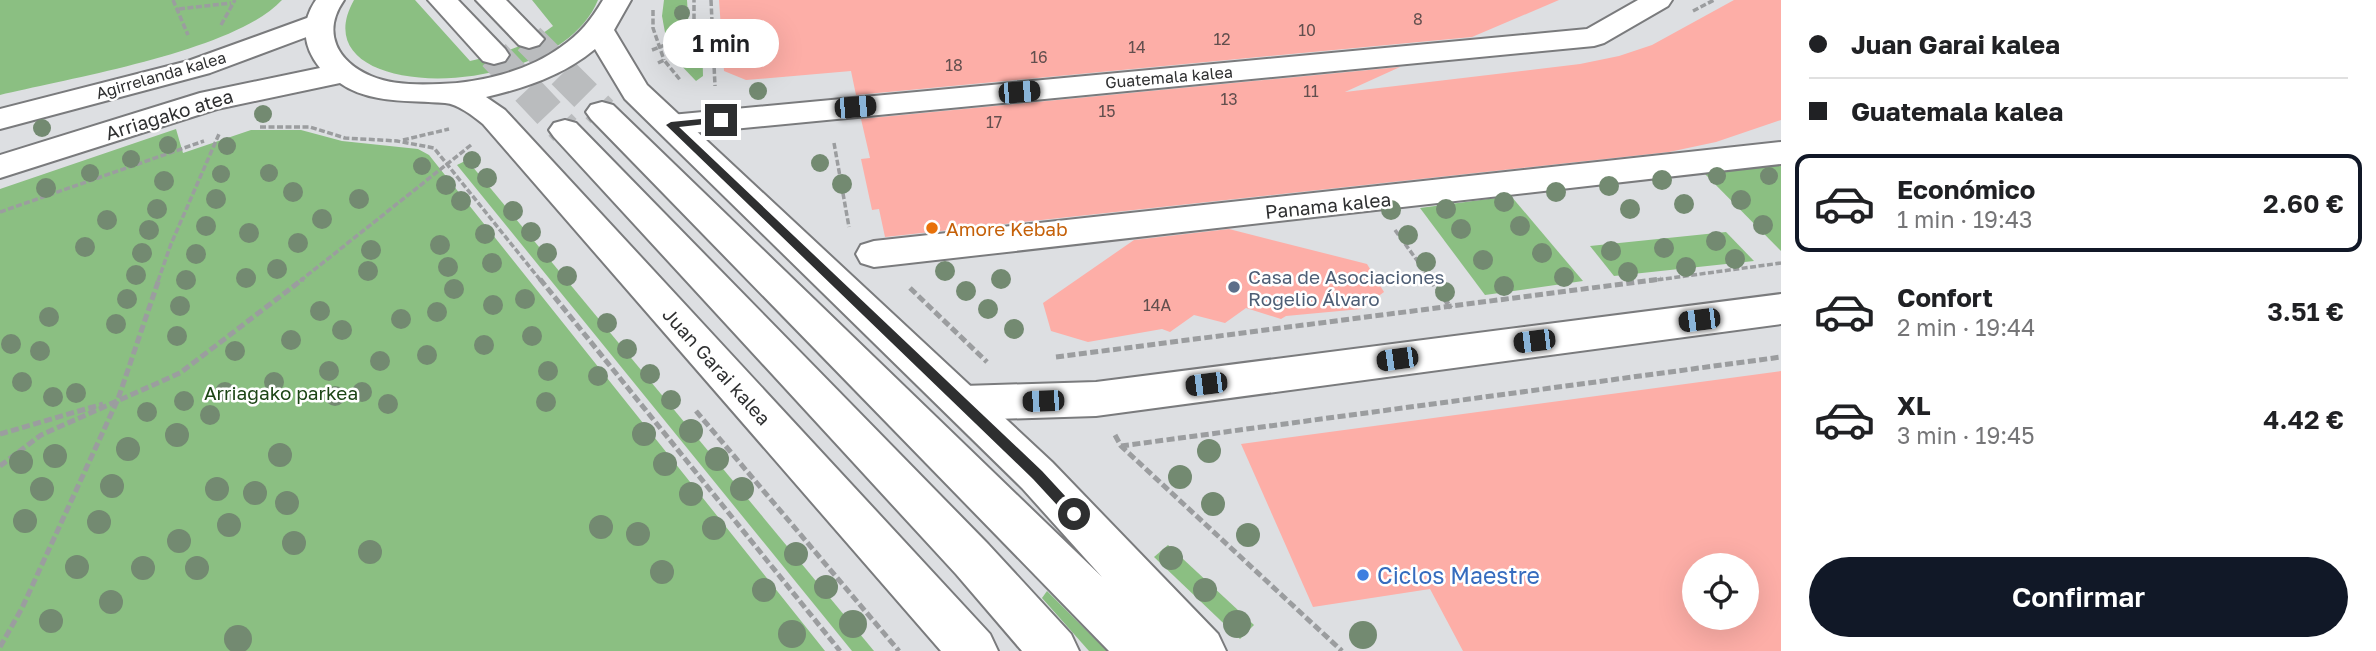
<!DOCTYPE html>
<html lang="es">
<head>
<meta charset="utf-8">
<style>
  :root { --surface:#fff; --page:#f6f6f6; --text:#202124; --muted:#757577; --line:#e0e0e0; --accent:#111827 }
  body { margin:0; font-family:"Golos Text",sans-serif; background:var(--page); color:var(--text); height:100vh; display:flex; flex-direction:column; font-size:26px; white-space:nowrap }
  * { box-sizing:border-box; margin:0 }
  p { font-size:23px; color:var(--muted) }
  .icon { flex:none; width:38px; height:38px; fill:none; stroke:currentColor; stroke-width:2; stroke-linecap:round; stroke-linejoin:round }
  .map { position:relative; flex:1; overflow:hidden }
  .panel { display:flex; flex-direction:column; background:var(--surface); width:595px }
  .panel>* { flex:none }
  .banner { display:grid; align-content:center; height:154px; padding:0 28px; background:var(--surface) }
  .buttons { position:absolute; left:1682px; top:553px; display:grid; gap:14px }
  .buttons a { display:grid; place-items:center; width:77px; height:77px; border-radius:50%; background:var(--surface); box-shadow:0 7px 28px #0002; font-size:35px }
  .end { position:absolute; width:32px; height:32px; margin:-16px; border:9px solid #2e2f30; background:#fff; box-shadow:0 0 0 4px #fff }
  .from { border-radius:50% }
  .bubble { position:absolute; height:49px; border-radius:24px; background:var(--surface); box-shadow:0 7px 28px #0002; font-size:23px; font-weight:600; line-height:49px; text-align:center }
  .car { position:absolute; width:21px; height:42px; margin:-21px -10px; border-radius:9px; box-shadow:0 0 5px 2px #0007; background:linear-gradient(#222 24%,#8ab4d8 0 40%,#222 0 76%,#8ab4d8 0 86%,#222 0) }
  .banner b { display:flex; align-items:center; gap:24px; height:66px; font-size:26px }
  .banner b+b { border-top:2px solid var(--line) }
  .banner i { width:18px; height:18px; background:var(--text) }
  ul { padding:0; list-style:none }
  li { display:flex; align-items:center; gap:21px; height:98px; margin:0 14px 10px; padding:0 14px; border:4px solid transparent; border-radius:14px }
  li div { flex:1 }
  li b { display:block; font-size:26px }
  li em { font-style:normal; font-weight:600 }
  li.selected { border-color:var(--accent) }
  li>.icon { width:63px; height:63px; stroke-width:1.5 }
  .action { display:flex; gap:14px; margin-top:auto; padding:14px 28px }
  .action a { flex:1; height:80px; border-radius:42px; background:var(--accent); color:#fff; font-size:28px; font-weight:600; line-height:80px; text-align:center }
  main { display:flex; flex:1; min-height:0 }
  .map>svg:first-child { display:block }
</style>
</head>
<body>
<main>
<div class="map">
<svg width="1781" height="651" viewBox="0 0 1781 651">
  <rect width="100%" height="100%" fill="#dddfe2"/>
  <g fill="#8bbf82">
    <path d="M0,0h282c-47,51 -212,78 -282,95z"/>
    <path d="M354,0h61l55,61c32,-7 57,-15 83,-35l-21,-26h66c-42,104 -303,105 -244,0z"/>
    <path d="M664,0h23l2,31c-4,6 -17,10 -23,7l-4,-22z"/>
    <path d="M702,35l1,41 -7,5 -21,-22 -5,-10z"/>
    <path d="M176,129l7,24 68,-23h50l41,11 76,8 11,6 396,496h-825v-462z"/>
    <path d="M467,160l407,491h-22l-395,-486z"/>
    <path d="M1781,165v86l-77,-78z"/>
    <path d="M1511,196l72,85 -98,14 -65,-87z"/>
    <path d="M1726,232l28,29 -140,15 -24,-30z"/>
    <path d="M1168,545l86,80 -14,14 -86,-82z"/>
    <path d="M1047,591l60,60h-18l-47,-53z"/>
  </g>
  <g fill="#fdaea7" fill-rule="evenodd">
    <path d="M719,0h840l-87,37 -616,58 -5,-24 -105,9 -22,-9z"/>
    <path d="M1734,0h47v120l-65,22 -47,10 -784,85 -6,-28 -7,1 -11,-51 9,-1 -9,-39 539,-52 -55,25 235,-28 39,-8 33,-11z"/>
    <path d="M1229,229l138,35 17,28 -23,17 -75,7 -5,3 -35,-11 -21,15 -31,-8 -24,17 -8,-3 -74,13 -37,-11 -8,-28 91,-63z"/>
    <path d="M1781,371v280h-318l-33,-62 -117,18 -72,-163zM1694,565h52v53h-52z"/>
  </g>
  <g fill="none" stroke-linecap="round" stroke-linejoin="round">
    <g stroke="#babcbe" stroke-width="32" stroke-dasharray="32 16" stroke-linecap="butt">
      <path d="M529,39l73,73"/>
      <path d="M494,55l71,75"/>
    </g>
    <defs>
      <g id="minor">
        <path d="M1638,0h34l-4,6 -64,37 -10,3 -923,89 -11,-3 -5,-7 5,-7 11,-3 916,-86z"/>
        <path d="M318,14l10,3 4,6 -4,6 -118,44 -210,56v-20l188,-48z"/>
        <path d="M1781,142v22l-907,103 -13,-4 -5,-9 5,-9 13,-4z"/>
        <path d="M1781,294v30l-685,92 -133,4 -14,-5 -7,-12 7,-12 14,-5 133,-4z"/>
      </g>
      <g id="major">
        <path d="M316,0h28c-23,33 -6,62 27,76 21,9 47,9 69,8 40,-1 88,-13 121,-37 19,-13 30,-27 42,-47h28l-17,30 33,55 405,377 166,172 8,17h-117l-518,-532 -5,-7 5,-7 11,-3 11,3 489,472 -80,-89 -397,-389 -30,-50c-31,26 -70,39 -109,48l19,13 485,524 8,17h-57l-458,-527c-10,-8 -25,-20 -38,-21 -35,-3 -75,1 -105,-20l-123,26 -217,69v-23l200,-62 120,-25c-17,-21 -20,-45 -4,-68z"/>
        <path d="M428,0h30l47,49 4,6 -4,6 -11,3 -11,-3z"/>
        <path d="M476,0h30l38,39 -5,6 -10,3 -10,-3z"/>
        <path d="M565,120l11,3 412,421 83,90 8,17h-57l-66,-77 -402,-437 -5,-7 5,-7z"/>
      </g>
    </defs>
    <use href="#minor" stroke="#7a7b7d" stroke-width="4"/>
    <use href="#major" stroke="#7a7b7d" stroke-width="4"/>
    <g stroke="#9b9d9f" stroke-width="3.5" stroke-dasharray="6 2.5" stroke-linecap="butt">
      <path d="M173,0l15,35"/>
      <path d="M711,0l4,86"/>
      <path d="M179,9l52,-6"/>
      <path d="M653,10v18l11,32"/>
      <path d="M1693,11l21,-11"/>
      <path d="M221,25l14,-25"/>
      <path d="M652,50l42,-16v-34"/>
      <path d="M658,63l6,-3 17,21"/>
      <path d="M260,127h50l35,11 52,3 37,7 107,133"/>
      <path d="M403,140l46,-11"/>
      <path d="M834,143l15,84"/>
      <path d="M0,212l204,-71"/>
      <path d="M1395,230l37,51"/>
      <path d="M158,281l13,-37 48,-110"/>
      <path d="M300,281l171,-136"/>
      <path d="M1649,281l132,-18"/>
    </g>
    <g stroke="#9b9d9f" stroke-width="5" stroke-dasharray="8 3.5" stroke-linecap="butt">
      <path d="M540,279l300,372"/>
      <path d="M1430,279l21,29"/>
      <path d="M910,288l77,74"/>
      <path d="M1056,357l605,-78"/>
      <path d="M696,411l203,240"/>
      <path d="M0,434l103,-30"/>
      <path d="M1115,435l6,11 221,205"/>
      <path d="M1121,446l660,-89"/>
      <path d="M0,466l41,-31 139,-62 123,-94"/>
      <path d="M0,647l22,-39 96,-209 41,-120"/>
    </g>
    <use href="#minor" fill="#fff" fill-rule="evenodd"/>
    <use href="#major" fill="#fff" fill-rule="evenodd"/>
  </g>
  <g fill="#738a71">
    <circle cx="682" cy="13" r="8"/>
    <circle cx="758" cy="91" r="9"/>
    <circle cx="263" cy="114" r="9"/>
    <circle cx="42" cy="128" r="9"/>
    <circle cx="168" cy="145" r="9"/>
    <circle cx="227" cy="146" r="9"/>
    <circle cx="131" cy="159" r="9"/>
    <circle cx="472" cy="160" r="9"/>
    <circle cx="820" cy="163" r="9"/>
    <circle cx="422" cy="166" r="9"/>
    <circle cx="90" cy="173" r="9"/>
    <circle cx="269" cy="173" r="9"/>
    <circle cx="221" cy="174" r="9"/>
    <circle cx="1717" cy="176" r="9"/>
    <circle cx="1769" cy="176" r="9"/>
    <circle cx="487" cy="178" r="10"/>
    <circle cx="1662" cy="180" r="10"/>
    <circle cx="164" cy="181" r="10"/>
    <circle cx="842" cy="184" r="10"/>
    <circle cx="446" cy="185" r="10"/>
    <circle cx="1609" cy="186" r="10"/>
    <circle cx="46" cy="188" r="10"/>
    <circle cx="293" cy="192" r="10"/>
    <circle cx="1556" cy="192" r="10"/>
    <circle cx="216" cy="199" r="10"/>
    <circle cx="359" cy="199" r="10"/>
    <circle cx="1741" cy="200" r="10"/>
    <circle cx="461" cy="201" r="10"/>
    <circle cx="1504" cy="202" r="10"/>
    <circle cx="1684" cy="204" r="10"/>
    <circle cx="157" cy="209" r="10"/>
    <circle cx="1446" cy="209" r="10"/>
    <circle cx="1630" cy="209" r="10"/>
    <circle cx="1391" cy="210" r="10"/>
    <circle cx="513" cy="211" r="10"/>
    <circle cx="322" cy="219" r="10"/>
    <circle cx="107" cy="220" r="10"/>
    <circle cx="1763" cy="225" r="10"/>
    <circle cx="206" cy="226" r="10"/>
    <circle cx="1520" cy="226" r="10"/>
    <circle cx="1461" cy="229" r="10"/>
    <circle cx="149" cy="230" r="10"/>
    <circle cx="531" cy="232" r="10"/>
    <circle cx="249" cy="233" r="10"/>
    <circle cx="485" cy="234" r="10"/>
    <circle cx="1408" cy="235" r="10"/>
    <circle cx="1716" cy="241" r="10"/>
    <circle cx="298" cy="243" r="10"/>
    <circle cx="440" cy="245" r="10"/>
    <circle cx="85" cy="247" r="10"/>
    <circle cx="1664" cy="248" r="10"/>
    <circle cx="371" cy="250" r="10"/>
    <circle cx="1611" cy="251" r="10"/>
    <circle cx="142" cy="253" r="10"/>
    <circle cx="547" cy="253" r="10"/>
    <circle cx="1542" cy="253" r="10"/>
    <circle cx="196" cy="254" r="10"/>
    <circle cx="1735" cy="259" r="10"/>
    <circle cx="1483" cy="260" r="10"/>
    <circle cx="1426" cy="262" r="10"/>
    <circle cx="492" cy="263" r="10"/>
    <circle cx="448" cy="267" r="10"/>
    <circle cx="1686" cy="267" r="10"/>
    <circle cx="277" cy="269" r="10"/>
    <circle cx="368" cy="271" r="10"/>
    <circle cx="945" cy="271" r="10"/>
    <circle cx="1628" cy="272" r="10"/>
    <circle cx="136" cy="275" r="10"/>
    <circle cx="567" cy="276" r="10"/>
    <circle cx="1564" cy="277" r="10"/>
    <circle cx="246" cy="278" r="10"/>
    <circle cx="1001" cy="279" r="10"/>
    <circle cx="186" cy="280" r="10"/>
    <circle cx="1504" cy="286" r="10"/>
    <circle cx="454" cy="289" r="10"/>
    <circle cx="966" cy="291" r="10"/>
    <circle cx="1445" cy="292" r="10"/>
    <circle cx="127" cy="299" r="10"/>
    <circle cx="525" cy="299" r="10"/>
    <circle cx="493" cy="305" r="10"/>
    <circle cx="180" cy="306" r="10"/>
    <circle cx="988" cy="309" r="10"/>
    <circle cx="320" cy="311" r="10"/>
    <circle cx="437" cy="312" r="10"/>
    <circle cx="49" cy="317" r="10"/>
    <circle cx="401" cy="319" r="10"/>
    <circle cx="607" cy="323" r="10"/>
    <circle cx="116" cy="324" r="10"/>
    <circle cx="1014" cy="329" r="10"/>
    <circle cx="342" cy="330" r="10"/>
    <circle cx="177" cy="336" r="10"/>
    <circle cx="532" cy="336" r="10"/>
    <circle cx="291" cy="340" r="10"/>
    <circle cx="11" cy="344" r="10"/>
    <circle cx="484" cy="345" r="10"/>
    <circle cx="627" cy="349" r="10"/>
    <circle cx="40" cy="351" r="10"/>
    <circle cx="235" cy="351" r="10"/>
    <circle cx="427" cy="355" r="10"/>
    <circle cx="380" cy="361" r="10"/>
    <circle cx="329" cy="371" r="10"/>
    <circle cx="548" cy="371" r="10"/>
    <circle cx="650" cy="374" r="10"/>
    <circle cx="598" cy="376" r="10"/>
    <circle cx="22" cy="382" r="10"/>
    <circle cx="274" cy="382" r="10"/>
    <circle cx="225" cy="392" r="10"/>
    <circle cx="362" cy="392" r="10"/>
    <circle cx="76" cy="393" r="10"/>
    <circle cx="335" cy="396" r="10"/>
    <circle cx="53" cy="397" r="10"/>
    <circle cx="671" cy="400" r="10"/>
    <circle cx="184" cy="401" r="10"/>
    <circle cx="546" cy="402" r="10"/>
    <circle cx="388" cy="404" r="10"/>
    <circle cx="147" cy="412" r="10"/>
    <circle cx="210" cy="415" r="10"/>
    <circle cx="691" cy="431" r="12"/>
    <circle cx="644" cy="434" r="12"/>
    <circle cx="177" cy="435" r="12"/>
    <circle cx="128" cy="449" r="12"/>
    <circle cx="1209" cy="451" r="12"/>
    <circle cx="280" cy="455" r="12"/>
    <circle cx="55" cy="456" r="12"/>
    <circle cx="717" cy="459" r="12"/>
    <circle cx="21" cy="462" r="12"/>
    <circle cx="665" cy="464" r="12"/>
    <circle cx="1180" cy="477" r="12"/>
    <circle cx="112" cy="486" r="12"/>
    <circle cx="42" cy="489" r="12"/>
    <circle cx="217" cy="489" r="12"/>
    <circle cx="742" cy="489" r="12"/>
    <circle cx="255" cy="493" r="12"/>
    <circle cx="691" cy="494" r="12"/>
    <circle cx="287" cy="503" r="12"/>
    <circle cx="1213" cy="504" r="12"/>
    <circle cx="25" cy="521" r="12"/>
    <circle cx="99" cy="522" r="12"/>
    <circle cx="229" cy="525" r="12"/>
    <circle cx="601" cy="527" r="12"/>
    <circle cx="714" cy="528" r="12"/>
    <circle cx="638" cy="534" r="12"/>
    <circle cx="1248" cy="535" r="12"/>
    <circle cx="179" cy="541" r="12"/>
    <circle cx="294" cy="543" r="12"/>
    <circle cx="370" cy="552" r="12"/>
    <circle cx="796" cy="554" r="12"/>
    <circle cx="1171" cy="558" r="12"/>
    <circle cx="77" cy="567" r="12"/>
    <circle cx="143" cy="568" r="12"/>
    <circle cx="197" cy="568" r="12"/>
    <circle cx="662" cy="572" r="12"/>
    <circle cx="826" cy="587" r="12"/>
    <circle cx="764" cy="590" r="12"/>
    <circle cx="1205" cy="590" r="12"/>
    <circle cx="111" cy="602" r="12"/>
    <circle cx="51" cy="621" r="12"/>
    <circle cx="853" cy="624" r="14"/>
    <circle cx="1237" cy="624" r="14"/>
    <circle cx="792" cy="634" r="14"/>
    <circle cx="1363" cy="635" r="14"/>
    <circle cx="238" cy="639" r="14"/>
  </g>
  <path fill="#2e2f30" d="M721,117l3,1v4l-45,5 363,344 36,39v8h-9l-36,-39 -367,-354 5,-3z"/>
  <circle fill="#e8710a" stroke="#fff" stroke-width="2.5" cx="932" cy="228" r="7"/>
  <circle fill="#5c6f8a" stroke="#fff" stroke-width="2.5" cx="1234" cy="287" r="7"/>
  <circle fill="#3f7fe0" stroke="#fff" stroke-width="2.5" cx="1363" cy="575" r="7"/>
  <g text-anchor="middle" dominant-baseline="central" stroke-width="5" stroke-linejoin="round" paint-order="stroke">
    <g font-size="16" fill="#624f4e">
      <text x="1418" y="19">8</text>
      <text x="1307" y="30">10</text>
      <text x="1222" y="39">12</text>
      <text x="1137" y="47">14</text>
      <text x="1039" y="57">16</text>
      <text x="954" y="65">18</text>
      <text x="1311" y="91">11</text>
      <text x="1229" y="99">13</text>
      <text x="1107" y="111">15</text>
      <text x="994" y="122">17</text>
      <text x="1157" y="305">14A</text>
    </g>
    <g font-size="16" fill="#2e2f30" stroke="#fff">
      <text transform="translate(161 75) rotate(-16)">Agirrelanda kalea</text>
      <text transform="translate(1169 77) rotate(-5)">Guatemala kalea</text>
    </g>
    <g font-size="19" fill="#2e2f30" stroke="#fff">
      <text transform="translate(169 114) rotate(-17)">Arriagako atea</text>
      <text transform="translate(1328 205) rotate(-6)">Panama kalea</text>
      <text transform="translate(717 366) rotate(48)">Juan Garai kalea</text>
    </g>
    <g font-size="19" fill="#c56008" stroke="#fff" text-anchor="start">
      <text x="946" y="228">Amore Kebab</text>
    </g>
    <g font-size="19" fill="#4e5e75" stroke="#fff" text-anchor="start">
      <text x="1248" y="276">Casa de Asociaciones<tspan x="1248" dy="22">Rogelio Álvaro</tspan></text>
    </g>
    <g font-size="19" fill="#1c4515" stroke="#fff">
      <text x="281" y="392">Arriagako parkea</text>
    </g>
    <g font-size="23" fill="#366cbe" stroke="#fff" text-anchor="start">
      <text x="1377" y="575">Ciclos Maestre</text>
    </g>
  </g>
</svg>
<div class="buttons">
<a><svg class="icon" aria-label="locate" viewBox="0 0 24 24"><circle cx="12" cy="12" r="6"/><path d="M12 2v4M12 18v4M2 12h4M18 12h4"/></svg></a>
</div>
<i class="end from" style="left:1074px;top:514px"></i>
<i class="end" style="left:721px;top:120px"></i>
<div class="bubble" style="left:663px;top:19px;width:116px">1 min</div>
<i class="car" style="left:1019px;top:92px;rotate:85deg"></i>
<i class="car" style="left:855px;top:107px;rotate:85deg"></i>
<i class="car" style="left:1699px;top:320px;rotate:263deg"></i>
<i class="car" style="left:1534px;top:341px;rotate:263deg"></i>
<i class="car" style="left:1397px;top:359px;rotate:262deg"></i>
<i class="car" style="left:1206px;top:384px;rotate:263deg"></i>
<i class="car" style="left:1043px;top:401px;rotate:268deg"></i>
</div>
<section class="panel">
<div class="banner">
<b><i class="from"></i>Juan Garai kalea</b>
<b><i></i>Guatemala kalea</b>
</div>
<ul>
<li class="selected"><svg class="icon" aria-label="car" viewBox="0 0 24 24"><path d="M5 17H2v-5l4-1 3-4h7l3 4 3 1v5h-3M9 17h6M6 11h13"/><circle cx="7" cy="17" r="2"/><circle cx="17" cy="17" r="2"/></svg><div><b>Económico</b><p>1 min · 19:43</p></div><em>2.60 €</em></li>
<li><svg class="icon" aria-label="car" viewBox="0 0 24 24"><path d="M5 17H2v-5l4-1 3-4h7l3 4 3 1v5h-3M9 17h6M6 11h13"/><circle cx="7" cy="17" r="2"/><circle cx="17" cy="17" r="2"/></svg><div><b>Confort</b><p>2 min · 19:44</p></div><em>3.51 €</em></li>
<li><svg class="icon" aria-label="car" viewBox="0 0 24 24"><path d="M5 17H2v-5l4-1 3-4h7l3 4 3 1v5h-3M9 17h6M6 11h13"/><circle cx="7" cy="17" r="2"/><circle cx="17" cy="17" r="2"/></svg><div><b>XL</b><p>3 min · 19:45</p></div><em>4.42 €</em></li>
</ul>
<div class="action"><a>Confirmar</a></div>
</section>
</main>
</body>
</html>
